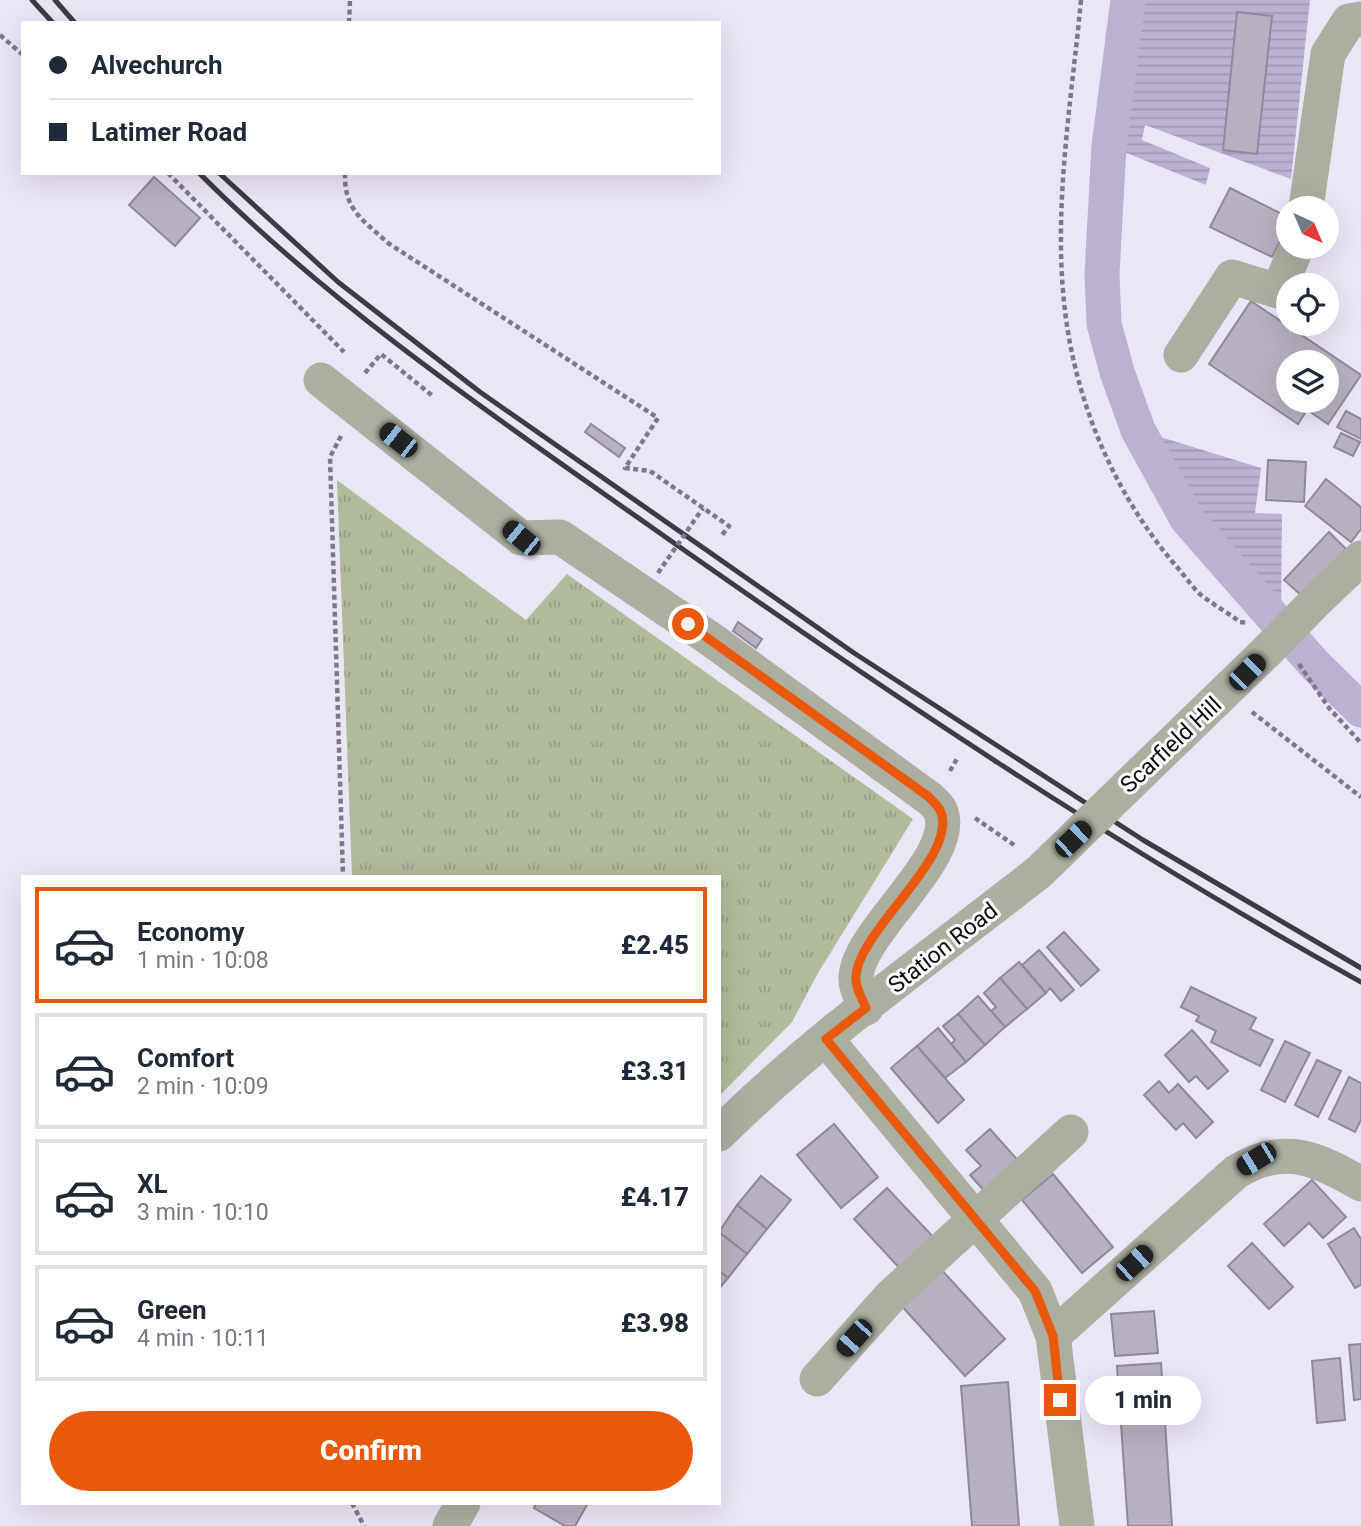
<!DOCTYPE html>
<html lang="en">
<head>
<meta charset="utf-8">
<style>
  :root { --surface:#fff; --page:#f2f2f3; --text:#1f2937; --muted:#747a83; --line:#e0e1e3; --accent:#ea580c }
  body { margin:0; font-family:Roboto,sans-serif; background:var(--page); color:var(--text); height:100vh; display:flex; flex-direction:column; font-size:26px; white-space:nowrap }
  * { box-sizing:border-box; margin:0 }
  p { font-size:23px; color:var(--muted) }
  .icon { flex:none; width:38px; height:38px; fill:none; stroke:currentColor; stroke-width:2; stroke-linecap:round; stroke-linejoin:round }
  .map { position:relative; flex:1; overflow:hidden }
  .sheet { position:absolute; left:21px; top:875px; width:700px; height:630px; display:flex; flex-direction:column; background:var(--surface); border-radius:0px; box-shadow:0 7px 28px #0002 }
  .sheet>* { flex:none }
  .top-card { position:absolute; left:21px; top:21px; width:700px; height:154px; border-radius:0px; box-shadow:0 7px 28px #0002; display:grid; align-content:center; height:154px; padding:0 28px; background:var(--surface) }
  .needle { width:46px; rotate:136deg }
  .controls { position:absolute; left:1276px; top:196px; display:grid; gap:14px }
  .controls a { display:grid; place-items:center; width:63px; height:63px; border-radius:50%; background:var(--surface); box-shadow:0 7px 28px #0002; font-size:35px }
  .end { position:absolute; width:32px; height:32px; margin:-16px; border:9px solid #ea580c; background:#fff; box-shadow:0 0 0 4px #fff }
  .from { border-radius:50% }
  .bubble { position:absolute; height:49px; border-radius:24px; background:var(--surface); box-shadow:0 7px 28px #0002; font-size:23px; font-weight:800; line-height:49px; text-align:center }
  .car { position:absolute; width:21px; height:42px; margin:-21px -10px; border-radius:9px; box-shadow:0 0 5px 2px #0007; background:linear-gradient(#222 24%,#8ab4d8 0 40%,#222 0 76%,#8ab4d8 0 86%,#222 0) }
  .top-card b { display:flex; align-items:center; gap:24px; height:66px; font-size:26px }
  .top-card b+b { border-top:2px solid var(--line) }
  .top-card i { width:18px; height:18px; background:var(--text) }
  ul { padding:12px 0 0; list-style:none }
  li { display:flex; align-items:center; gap:21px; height:116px; margin:0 14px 10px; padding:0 14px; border:4px solid var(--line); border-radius:0px }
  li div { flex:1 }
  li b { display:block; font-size:26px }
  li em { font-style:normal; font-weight:800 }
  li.on { border-color:var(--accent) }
  li>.icon { width:63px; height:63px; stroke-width:1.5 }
  .button { display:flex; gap:14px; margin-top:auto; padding:14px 28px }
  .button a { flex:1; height:80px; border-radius:42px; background:var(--accent); color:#fff; font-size:28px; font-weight:800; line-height:80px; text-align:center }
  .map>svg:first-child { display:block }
</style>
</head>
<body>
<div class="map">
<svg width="1361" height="1526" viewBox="0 0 1361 1526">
  <defs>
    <pattern id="grass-tufts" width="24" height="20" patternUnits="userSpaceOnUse" patternTransform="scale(1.75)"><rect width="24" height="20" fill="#b0bb9a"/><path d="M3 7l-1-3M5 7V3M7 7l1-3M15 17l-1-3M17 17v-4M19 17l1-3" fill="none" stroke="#969f84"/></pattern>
    <pattern id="water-rules" width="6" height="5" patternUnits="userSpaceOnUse" patternTransform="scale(1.75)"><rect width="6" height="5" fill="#bdb1d3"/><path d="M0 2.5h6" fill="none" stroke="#a197b4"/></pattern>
  </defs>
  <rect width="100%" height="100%" fill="#ebe5f8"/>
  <path fill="url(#grass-tufts)" d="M337,480l189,140 41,-46 346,245 -95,154 -26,49 -73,74v-219h-367z"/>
  <g fill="url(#water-rules)">
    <path d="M1128,0h182l-19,179 -146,-54 -3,15 68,28 -4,17 -97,-39z"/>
    <path d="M1138,430l123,38 -6,45 27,1 -1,109 -94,-104z"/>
  </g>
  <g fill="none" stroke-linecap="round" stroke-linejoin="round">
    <path stroke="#bdb1d3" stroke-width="35" d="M1128,0l-19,146 -7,128 2,50 13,48 21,58 49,89 128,146 46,45"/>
  </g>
  <g fill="#b6b0c2" stroke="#8f8a9b" stroke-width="2" fill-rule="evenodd">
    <path d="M1237,12l35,4 -15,138 -34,-4z"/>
    <path d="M154,177l46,41 -25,28 -46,-41z"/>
    <path d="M1230,188l58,29v8l-16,32 -62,-30z"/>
    <path d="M1251,301l110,74 -33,49 -21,-14 -9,14 -89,-60zM1288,362h38v39h-38z"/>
    <path d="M1346,411l15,8v20l-24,-12z"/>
    <path d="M591,424l34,24 -6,9 -34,-25z"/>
    <path d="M1341,433l19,9 -7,14 -19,-9z"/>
    <path d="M1268,460l38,2 -2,40 -38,-2z"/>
    <path d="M1326,479l35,28v22l-10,13 -46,-36z"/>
    <path d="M1329,532l17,17 -44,47 -18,-16z"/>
    <path d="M738,622l24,17 -6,9 -23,-17z"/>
    <path d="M1064,932l35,38 -18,16 -34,-39z"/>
    <path d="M1039,950l35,40 -13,11 -11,-13 -4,5 -24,-28z"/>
    <path d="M1019,962l27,31 -19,16 -27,-31z"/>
    <path d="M1000,978l27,31 -22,18 -14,-16 5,-4 -12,-14z"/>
    <path d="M1191,987l65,31 -6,11 23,11 -13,26 -49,-24 5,-11 -20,-10 3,-5 -18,-9z"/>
    <path d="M978,996l27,31 -20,18 -27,-31z"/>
    <path d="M958,1014l27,31 -19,17 -15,-18 4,-4 -12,-14z"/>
    <path d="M938,1028l28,34 -21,16 -28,-32z"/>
    <path d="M1192,1030l36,41 -20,18 -12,-13 -7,6 -24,-27z"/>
    <path d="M1285,1041l25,12 -25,49 -24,-12z"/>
    <path d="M917,1046l47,54 -26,23 -47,-55z"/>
    <path d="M1317,1060l24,11 -23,46 -23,-12z"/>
    <path d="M1349,1077l12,6v37l-6,12 -26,-13z"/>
    <path d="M1159,1081l10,12 9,-9 35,38 -17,16 -13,-15 -7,7 -32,-35z"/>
    <path d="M834,1124l44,53 -37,31 -44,-53z"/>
    <path d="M990,1129l32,36 -34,30 -18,-20 11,-9 -15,-16z"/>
    <path d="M1053,1174l60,73 -31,26 -60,-73z"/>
    <path d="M761,1176l30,24 -24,29 -30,-24z"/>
    <path d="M1312,1180l34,37 -23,21 -14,-15 -25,23 -20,-22z"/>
    <path d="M887,1188l51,54 -33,32 -51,-55z"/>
    <path d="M737,1205l30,24 -20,25 -28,-22z"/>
    <path d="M1354,1228l7,11v46l-6,3 -27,-44z"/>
    <path d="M719,1232l28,22 -19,24 -9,-7z"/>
    <path d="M1252,1243l41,44 -24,22 -41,-43z"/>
    <path d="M939,1267l66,72 -40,37 -66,-73z"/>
    <path d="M719,1271l9,7 -9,11z"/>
    <path d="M1154,1311l4,42 -43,3 -4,-42z"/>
    <path d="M1361,1344v55l-7,1 -5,-55z"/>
    <path d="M1340,1358l5,62 -28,3 -5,-62z"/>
    <path d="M1161,1363l11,163h-44l-11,-160z"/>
    <path d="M1008,1382l11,144h-47l-11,-140z"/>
    <path d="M536,1503h52l-13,23h-10l-31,-18z"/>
  </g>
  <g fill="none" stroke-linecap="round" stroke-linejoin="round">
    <g stroke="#7d7986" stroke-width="4.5" stroke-dasharray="5 3.5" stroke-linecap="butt">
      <path d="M1081,0c-9,96 -26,195 -18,291 8,101 48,200 114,276 8,9 15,20 24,28 13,10 27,18 39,27l8,1"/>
      <path d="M349,23l1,-23"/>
      <path d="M0,35l23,20"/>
      <path d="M168,173l176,179"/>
      <path d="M345,173c-1,37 17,46 43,70l270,175 -33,50 25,3 79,55 -7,9"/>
      <path d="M365,373l16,-19 53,43"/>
      <path d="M341,436l-11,21 13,420"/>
      <path d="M1299,664l30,44 32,35"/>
      <path d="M1252,712l109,85"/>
      <path d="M950,771l8,-14"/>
      <path d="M975,818l42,29"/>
      <path d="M352,1503l12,23"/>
    </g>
    <g stroke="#aaafa0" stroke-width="35">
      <path d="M1306,208l22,-154 21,-33 12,-2"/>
      <path d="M1181,355l51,-78 46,14 19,-44"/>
      <path d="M321,380l200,158 39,-1 149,101 220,160c3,3 9,8 11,12 21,45 -82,121 -84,167 -1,10 6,21 10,31"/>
      <path d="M1319,598l42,-40"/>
      <path d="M1142,772l124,-120"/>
      <path d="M826,1039l209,252 18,45 24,190"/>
      <path d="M719,1134c97,-97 212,-177 320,-262"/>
      <path d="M1053,1336l183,-164c47,-29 81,-14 125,12"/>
      <path d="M817,1379l74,-83 180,-164"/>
      <path d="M450,1526l13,-23"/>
    </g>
    <g stroke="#3d3b43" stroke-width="5">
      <path d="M32,0l21,23"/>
      <path d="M55,0l20,23"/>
      <path d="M199,173c135,135 293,242 448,351 231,163 467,321 714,458"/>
      <path d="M219,173l119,109 142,110 374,261 289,187 218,128"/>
    </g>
    <path stroke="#7d7986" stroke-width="4.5" stroke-dasharray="5 3.5" stroke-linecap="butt" d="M658,573l45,-65"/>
    <g stroke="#aaafa0" stroke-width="35">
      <path d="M1266,652l53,-54"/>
      <path d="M1039,872l103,-100"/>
    </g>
  </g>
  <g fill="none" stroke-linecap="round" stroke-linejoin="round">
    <path stroke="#ea580c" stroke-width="9" d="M688,624l241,173c3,4 9,9 11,13 21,45 -83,121 -84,167 -1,10 6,21 10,31l-40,31 209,252 18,45 7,64"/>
  </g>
  <g text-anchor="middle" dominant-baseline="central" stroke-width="6" stroke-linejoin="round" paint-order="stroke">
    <g font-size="23" fill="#0d0b11" stroke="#fff">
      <text transform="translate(1171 745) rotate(-43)">Scarfield Hill</text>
      <text transform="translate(943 948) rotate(-38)">Station Road</text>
    </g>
  </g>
</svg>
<div class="controls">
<a><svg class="needle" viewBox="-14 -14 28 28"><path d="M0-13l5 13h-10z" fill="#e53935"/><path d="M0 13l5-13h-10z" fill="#747a83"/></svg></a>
<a><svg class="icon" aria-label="locate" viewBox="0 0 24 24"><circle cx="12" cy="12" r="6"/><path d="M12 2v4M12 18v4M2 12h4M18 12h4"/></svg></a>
<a><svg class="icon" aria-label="layers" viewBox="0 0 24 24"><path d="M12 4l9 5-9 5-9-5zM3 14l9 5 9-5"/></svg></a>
</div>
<i class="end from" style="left:688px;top:624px"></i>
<i class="end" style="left:1060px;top:1400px"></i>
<div class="bubble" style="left:1085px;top:1376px;width:116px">1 min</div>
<i class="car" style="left:398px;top:440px;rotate:308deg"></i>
<i class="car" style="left:521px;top:538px;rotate:309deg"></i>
<i class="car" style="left:1247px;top:672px;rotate:45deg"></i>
<i class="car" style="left:1073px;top:839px;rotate:46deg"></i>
<i class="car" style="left:1256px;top:1159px;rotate:239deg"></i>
<i class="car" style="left:1134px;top:1263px;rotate:48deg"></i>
<i class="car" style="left:854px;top:1338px;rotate:222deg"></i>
<div class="top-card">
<b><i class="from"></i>Alvechurch</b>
<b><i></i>Latimer Road</b>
</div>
<section class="sheet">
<ul>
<li class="on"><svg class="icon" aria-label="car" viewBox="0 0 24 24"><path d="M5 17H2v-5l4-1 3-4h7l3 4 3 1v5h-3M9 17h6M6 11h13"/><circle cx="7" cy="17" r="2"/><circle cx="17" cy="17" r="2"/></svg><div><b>Economy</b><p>1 min · 10:08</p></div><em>£2.45</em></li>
<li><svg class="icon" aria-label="car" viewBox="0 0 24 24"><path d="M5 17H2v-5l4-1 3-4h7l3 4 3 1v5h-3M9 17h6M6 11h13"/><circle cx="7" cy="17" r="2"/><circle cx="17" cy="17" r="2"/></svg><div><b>Comfort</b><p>2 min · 10:09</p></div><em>£3.31</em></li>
<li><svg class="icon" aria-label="car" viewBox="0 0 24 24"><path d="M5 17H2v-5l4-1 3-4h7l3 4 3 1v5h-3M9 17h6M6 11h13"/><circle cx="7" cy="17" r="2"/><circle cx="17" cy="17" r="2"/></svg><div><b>XL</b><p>3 min · 10:10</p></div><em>£4.17</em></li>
<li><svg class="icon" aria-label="car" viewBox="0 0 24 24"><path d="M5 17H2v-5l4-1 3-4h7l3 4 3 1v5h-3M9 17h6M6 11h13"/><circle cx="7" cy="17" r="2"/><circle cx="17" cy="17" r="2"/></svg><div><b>Green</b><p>4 min · 10:11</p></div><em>£3.98</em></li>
</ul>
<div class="button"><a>Confirm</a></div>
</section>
</div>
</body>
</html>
